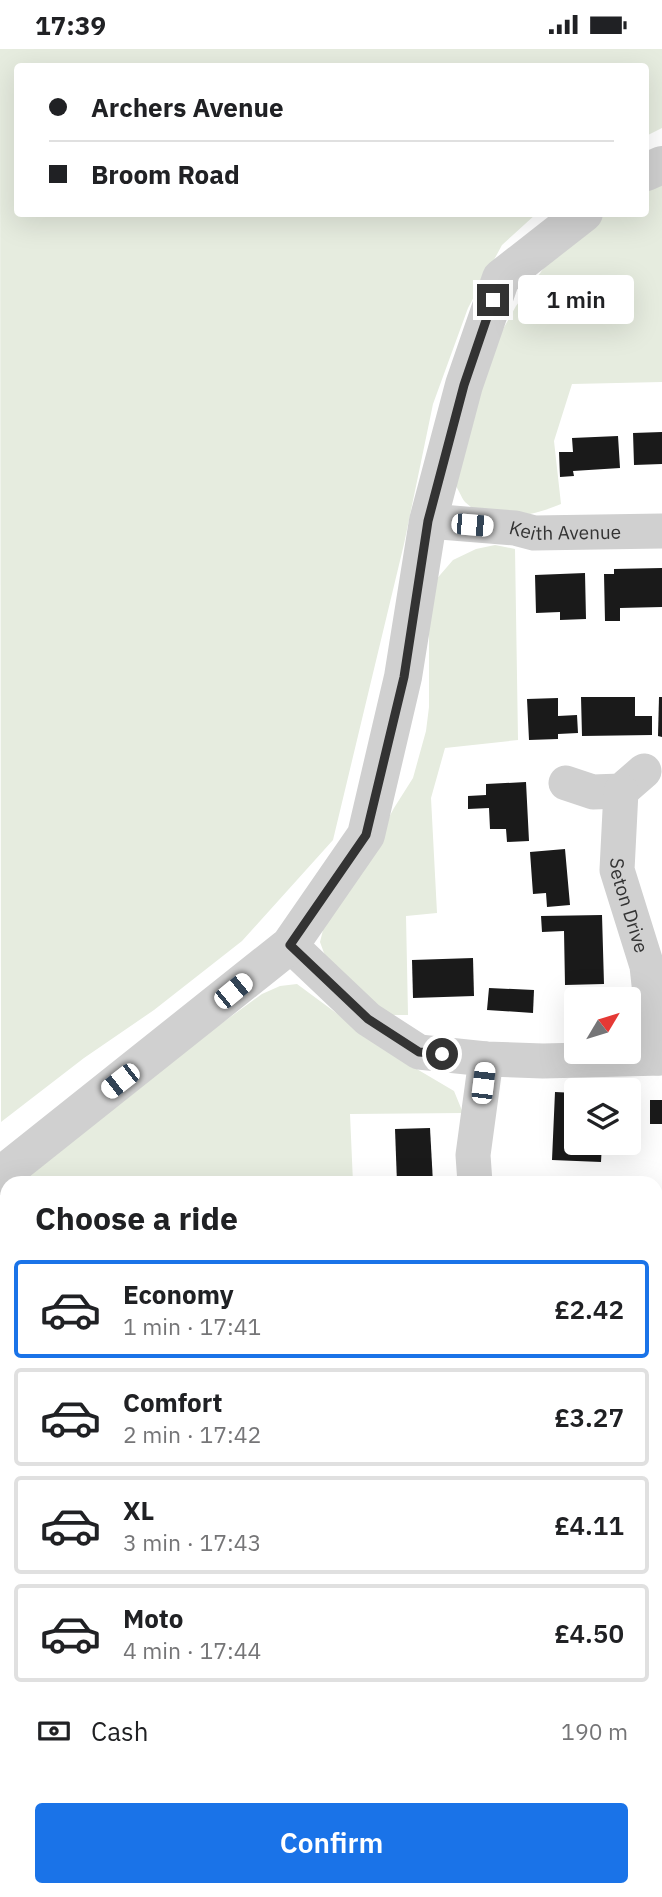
<!DOCTYPE html>
<html lang="en">
<head>
<meta charset="utf-8">
<style>
  :root { --surface:#fff; --page:#f2f2f2; --text:#202124; --muted:#757577; --line:#e0e0e0; --accent:#1a73e8 }
  body { margin:0; font-family:"IBM Plex Sans",sans-serif; background:var(--page); color:var(--text); height:100vh; display:flex; flex-direction:column; font-size:26px; white-space:nowrap }
  * { box-sizing:border-box; margin:0 }
  p { font-size:23px; color:var(--muted) }
  .icon { flex:none; width:38px; height:38px; fill:none; stroke:currentColor; stroke-width:2; stroke-linecap:round; stroke-linejoin:round }
  .map { position:relative; flex:1; overflow:hidden }
  .details { position:absolute; left:0px; top:1127px; width:663px; height:721px; display:flex; flex-direction:column; background:var(--surface); border-radius:21px 21px 0 0; box-shadow:0 7px 28px #0002 }
  .details>* { flex:none }
  .top-card { position:absolute; left:14px; top:14px; width:635px; height:154px; border-radius:7px; box-shadow:0 7px 28px #0002; display:grid; align-content:center; height:154px; padding:0 35px; background:var(--surface) }
  .needle { width:46px; rotate:52deg }
  .buttons { position:absolute; left:564px; top:938px; display:grid; gap:14px }
  .buttons a { display:grid; place-items:center; width:77px; height:77px; border-radius:7px; background:var(--surface); box-shadow:0 7px 28px #0002; font-size:35px }
  .end { position:absolute; width:32px; height:32px; margin:-16px; border:9px solid #333; background:#fff; box-shadow:0 0 0 4px #fff }
  .from { border-radius:50% }
  .bubble { position:absolute; height:49px; border-radius:7px; background:var(--surface); box-shadow:0 7px 28px #0002; font-size:23px; font-weight:600; line-height:49px; text-align:center }
  .car { position:absolute; width:21px; height:42px; margin:-21px -10px; border-radius:9px; box-shadow:0 0 5px 2px #0007; background:linear-gradient(#fff 24%,#345 0 40%,#fff 0 76%,#345 0 86%,#fff 0) }
  .top-card b { display:flex; align-items:center; gap:24px; height:66px; font-size:26px }
  .top-card b+b { border-top:2px solid var(--line) }
  .top-card i { width:18px; height:18px; background:var(--text) }
  ul { padding:0; list-style:none }
  li { display:flex; align-items:center; gap:21px; height:98px; margin:0 14px 10px; padding:0 21px; border:4px solid var(--line); border-radius:7px }
  li div { flex:1 }
  li b { display:block; font-size:26px }
  li em { font-style:normal; font-weight:600 }
  li.selected { border-color:var(--accent) }
  li>.icon { width:63px; height:63px; stroke-width:1.5 }
  h2 { padding:0 35px; font-size:32px; line-height:84px }
  .pay { display:flex; align-items:center; gap:18px; height:77px; padding:0 35px; font-size:26px }
  .pay p { margin-inline-start:auto }
  .cta { display:flex; gap:14px; margin-top:auto; padding:14px 35px }
  .cta a { flex:1; height:80px; border-radius:7px; background:var(--accent); color:#fff; font-size:28px; font-weight:600; line-height:80px; text-align:center }
  .status { display:flex; justify-content:space-between; align-items:center; height:49px; padding:0 35px; background:var(--surface); direction:ltr }
  .status svg { height:19px; fill:currentColor }
  .map>svg:first-child { display:block }
</style>
</head>
<body>
<div class="status"><b>17:39</b><svg viewBox="0 0 49 12"><path d="M0 12V9h3v3zM5 12V6h3v6zM10 12V3h3v9zM15 12V0h3v12zM26 1h20v11H26zM47 4h2v5h-2z"/></svg></div>
<div class="map">
<svg width="662" height="1848" viewBox="0 0 662 1848">
  <rect width="100%" height="100%" fill="#fff"/>
  <g fill="#e6ecdf">
    <path d="M0,0h662v79l-16,8v-69h-628v146l518,1 -34,31 -34,63 -35,96 -29,140 -71,296 -91,101 -88,69 -70,48 -83,64z"/>
    <path d="M662,123v210l-90,2 -18,57 7,63c-28,12 -71,22 -96,-2 -4,-5 -7,-14 -11,-19l27,-115 35,-62 30,-41 51,-51 49,-1v-33z"/>
    <path d="M495,496l20,4 3,191 -73,8 -14,50 6,115 -31,3 2,99h-22l-58,-51 -8,-22 4,-16 45,-71 25,-47 19,-30 13,-47 3,-24v-79l5,-46 19,-22 23,-11z"/>
    <path d="M297,935l96,71 61,36 9,22 -113,1 3,69h-194l-19,-6 -3,6h-118l159,-128 84,-61 18,-8z"/>
    <path d="M7,1150v101l-7,15v-107z"/>
    <rect x="656" y="1313" width="6" height="120"/>
    <path d="M108,1841h161v7h-163z"/>
  </g>
  <g fill="#1a1a1a">
    <path d="M662,383v32l-28,1 -1,-32z"/>
    <path d="M618,387l2,32 -47,3 1,5 -14,1 -1,-25h14l-1,-14z"/>
    <path d="M662,519v39l-42,1v13h-15l-1,-47h10v-5z"/>
    <path d="M585,524l1,46 -26,1v-8l-24,1 -1,-38z"/>
    <path d="M581,648h54v19h17v19l-70,1z"/>
    <path d="M659,648h3v40l-4,-1z"/>
    <path d="M558,649v18l19,-1 1,18 -20,1v5l-29,1 -2,-41z"/>
    <path d="M526,733l3,59 -22,1 -1,-13h-16l-1,-21 -21,1v-13l18,-1v-11z"/>
    <path d="M565,800l5,56 -23,2 -1,-14 -13,1 -3,-42z"/>
    <path d="M602,866l2,69 -39,1 -1,-54 -22,1 -1,-16z"/>
    <path d="M473,909l1,38 -61,2 -1,-38z"/>
    <path d="M489,939l45,2 -1,23 -46,-3z"/>
    <path d="M555,1043l21,1v50h26l-1,19 -49,-2z"/>
    <rect x="650" y="1051" width="12" height="24"/>
    <path d="M430,1079l3,55h-36l-2,-54z"/>
    <path d="M0,1372l7,2v67l-7,-2z"/>
    <path d="M0,1794l7,3v26l-7,-3z"/>
    <path d="M0,1839l12,6 -1,3h-11z"/>
    <path d="M39,1841h9l17,7h-29z"/>
  </g>
  <g fill="none" stroke-linecap="round" stroke-linejoin="round">
    <g stroke="#d0d0d0" stroke-width="35">
      <path id="s1" d="M428,472l87,7 19,5 128,-2"/>
      <path d="M566,734l27,9 28,-1 23,-20"/>
      <path id="s2" d="M621,742l-4,79 30,96 10,92"/>
      <path d="M290,896l78,74 51,33 67,7 57,2 119,-3"/>
      <path d="M475,1134l-2,-28 13,-96"/>
      <path d="M0,1485l7,1"/>
      <path d="M656,1568l6,-1"/>
      <path d="M0,1682l7,-11"/>
      <path d="M385,1848l1,-7"/>
    </g>
    <g stroke="#d0d0d0" stroke-width="38">
      <path d="M646,123l16,-7"/>
      <path d="M0,1127l290,-231 76,-110 37,-158 25,-156 36,-136 37,-107 83,-65"/>
    </g>
  </g>
  <g fill="none" stroke-linecap="round" stroke-linejoin="round">
    <path stroke="#333" stroke-width="9" d="M442,1005l-23,-2 -51,-33 -78,-74 76,-110 38,-158 24,-156 36,-136 29,-85"/>
  </g>
  <g text-anchor="middle" dominant-baseline="central" stroke-width="7" stroke-linejoin="round" paint-order="stroke">
    <g font-size="19" fill="#333" stroke="#fff">
      <text stroke="none"><textPath href="#s1" startOffset="138">Keith Avenue</textPath></text>
      <text stroke="none"><textPath href="#s2" startOffset="116">Seton Drive</textPath></text>
    </g>
  </g>
</svg>
<div class="buttons">
<a><svg class="needle" viewBox="-14 -14 28 28"><path d="M0-13l5 13h-10z" fill="#e53935"/><path d="M0 13l5-13h-10z" fill="#757577"/></svg></a>
<a><svg class="icon" aria-label="layers" viewBox="0 0 24 24"><path d="M12 4l9 5-9 5-9-5zM3 14l9 5 9-5"/></svg></a>
</div>
<i class="end from" style="left:442px;top:1005px"></i>
<i class="end" style="left:493px;top:251px"></i>
<div class="bubble" style="left:518px;top:226px;width:116px">1 min</div>
<i class="car" style="left:472px;top:476px;rotate:95deg"></i>
<i class="car" style="left:233px;top:942px;rotate:51deg"></i>
<i class="car" style="left:120px;top:1032px;rotate:232deg"></i>
<i class="car" style="left:483px;top:1034px;rotate:7deg"></i>
<div class="top-card">
<b><i class="from"></i>Archers Avenue</b>
<b><i></i>Broom Road</b>
</div>
<section class="details">
<h2>Choose a ride</h2>
<ul>
<li class="selected"><svg class="icon" aria-label="car" viewBox="0 0 24 24"><path d="M5 17H2v-5l4-1 3-4h7l3 4 3 1v5h-3M9 17h6M6 11h13"/><circle cx="7" cy="17" r="2"/><circle cx="17" cy="17" r="2"/></svg><div><b>Economy</b><p>1 min · 17:41</p></div><em>£2.42</em></li>
<li><svg class="icon" aria-label="car" viewBox="0 0 24 24"><path d="M5 17H2v-5l4-1 3-4h7l3 4 3 1v5h-3M9 17h6M6 11h13"/><circle cx="7" cy="17" r="2"/><circle cx="17" cy="17" r="2"/></svg><div><b>Comfort</b><p>2 min · 17:42</p></div><em>£3.27</em></li>
<li><svg class="icon" aria-label="car" viewBox="0 0 24 24"><path d="M5 17H2v-5l4-1 3-4h7l3 4 3 1v5h-3M9 17h6M6 11h13"/><circle cx="7" cy="17" r="2"/><circle cx="17" cy="17" r="2"/></svg><div><b>XL</b><p>3 min · 17:43</p></div><em>£4.11</em></li>
<li><svg class="icon" aria-label="car" viewBox="0 0 24 24"><path d="M5 17H2v-5l4-1 3-4h7l3 4 3 1v5h-3M9 17h6M6 11h13"/><circle cx="7" cy="17" r="2"/><circle cx="17" cy="17" r="2"/></svg><div><b>Moto</b><p>4 min · 17:44</p></div><em>£4.50</em></li>
</ul>
<div class="pay"><svg class="icon" aria-label="cash" viewBox="0 0 24 24"><path d="M3 7h18v10H3z"/><circle cx="12" cy="12" r="2"/></svg>Cash<p>190 m</p></div>
<div class="cta"><a>Confirm</a></div>
</section>
</div>
</body>
</html>
